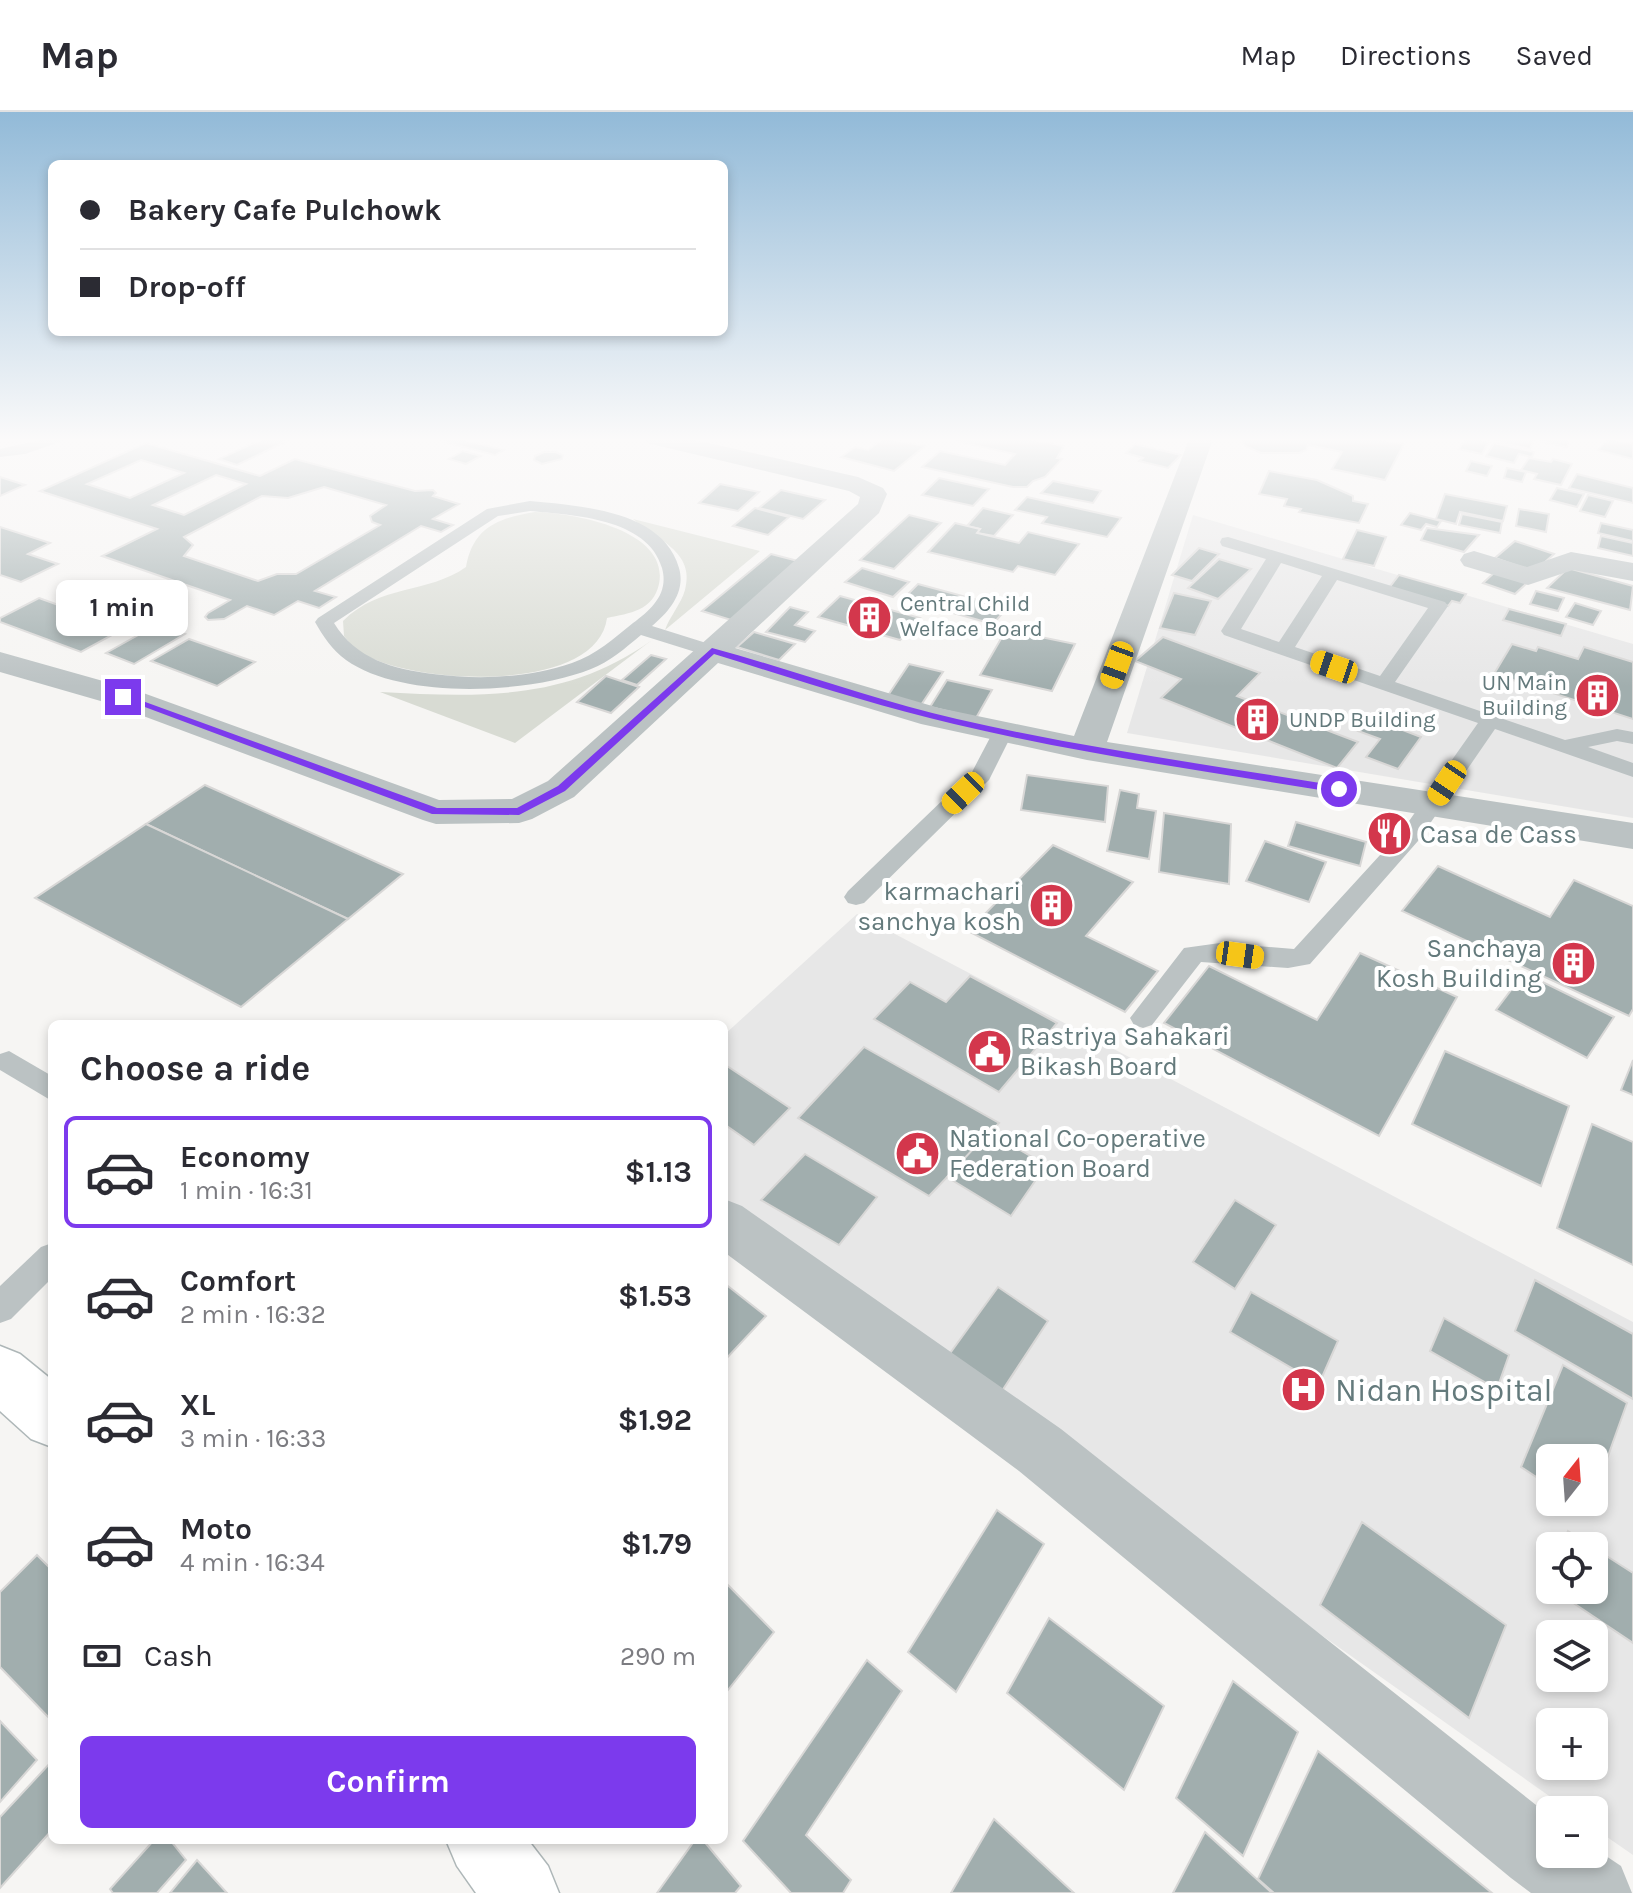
<!DOCTYPE html>
<html lang="en">
<head>
<meta charset="utf-8">
<style>
  :root { --surface:#fff; --page:#f7f7f7; --text:#2b2b33; --muted:#7c7c81; --line:#e1e1e2; --accent:#7c3aed }
  body { margin:0; font-family:Karla,sans-serif; background:var(--page); color:var(--text); height:100vh; display:flex; flex-direction:column; font-size:30px; white-space:nowrap }
  * { box-sizing:border-box; margin:0 }
  p { font-size:26px; color:var(--muted) }
  .icon { flex:none; width:44px; height:44px; fill:none; stroke:currentColor; stroke-width:2; stroke-linecap:round; stroke-linejoin:round }
  .map { position:relative; flex:1; overflow:hidden }
  .drawer { position:absolute; left:48px; top:908px; width:680px; height:824px; display:flex; flex-direction:column; background:var(--surface); border-radius:12px; box-shadow:0 4px 12px #0003 }
  .drawer>* { flex:none }
  .banner { position:absolute; left:48px; top:48px; width:680px; height:176px; border-radius:12px; box-shadow:0 4px 12px #0003; display:grid; align-content:center; height:176px; padding:0 32px; background:var(--surface) }
  .needle { width:52px; rotate:17deg }
  .fabs { position:absolute; left:1536px; top:1332px; display:grid; gap:16px }
  .fabs a { display:grid; place-items:center; width:72px; height:72px; border-radius:12px; background:var(--surface); box-shadow:0 4px 12px #0003; font-size:40px }
  .end { position:absolute; width:36px; height:36px; margin:-18px; border:10px solid #7c3aed; background:#fff; box-shadow:0 0 0 4px #fff }
  .from { border-radius:50% }
  .bubble { position:absolute; height:56px; border-radius:12px; background:var(--surface); box-shadow:0 4px 12px #0003; font-size:26px; font-weight:700; line-height:56px; text-align:center }
  .car { position:absolute; width:24px; height:48px; margin:-24px -12px; border-radius:10px; box-shadow:0 0 6px 2px #0007; background:linear-gradient(#f5c518 24%,#345 0 40%,#f5c518 0 76%,#345 0 86%,#f5c518 0) }
  .banner b { display:flex; align-items:center; gap:28px; height:76px; font-size:30px }
  .banner b+b { border-top:2px solid var(--line) }
  .banner i { width:20px; height:20px; background:var(--text) }
  ul { padding:0; list-style:none }
  li { display:flex; align-items:center; gap:24px; height:112px; margin:0 16px 12px; padding:0 16px; border:4px solid transparent; border-radius:12px }
  li div { flex:1 }
  li b { display:block; font-size:30px }
  li em { font-style:normal; font-weight:700 }
  li.current { border-color:var(--accent) }
  li>.icon { width:72px; height:72px; stroke-width:1.5 }
  h2 { padding:0 32px; font-size:36px; line-height:96px }
  .pay { display:flex; align-items:center; gap:20px; height:88px; padding:0 32px; font-size:30px }
  .pay p { margin-inline-start:auto }
  .action { display:flex; gap:16px; margin-top:auto; padding:16px 32px }
  .action a { flex:1; height:92px; border-radius:12px; background:var(--accent); color:#fff; font-size:32px; font-weight:700; line-height:92px; text-align:center }
  header { display:flex; align-items:center; gap:48px; box-sizing:border-box; height:112px; padding:0 40px; background:var(--surface); border-bottom:2px solid var(--line) }
  header strong { font-size:38px }
  nav { display:flex; gap:44px; margin-inline-start:auto; font-size:28px }
  .map>svg:first-child { display:block }
</style>
</head>
<body>
<header>
<strong>Map</strong>
<nav><a>Map</a><a>Directions</a><a>Saved</a></nav>
</header>
<div class="map">
<svg width="1633" height="1781" viewBox="0 0 1633 1781">
  <rect width="100%" height="100%" fill="#f6f5f3"/>
  <g fill="#e7e7e7" fill-rule="evenodd">
    <path d="M1193,403l440,129v174l-506,-85z"/>
    <path d="M857,802l776,408v533l-39,-27v-18h-25l-845,-597v-178zM1550,1346h44v44h-44zM1550,1434h44v44h-44zM1550,1522h44v44h-44zM1550,1610h44v44h-44z"/>
  </g>
  <g fill="#d8dbd3">
    <path d="M535,400c39,1 135,18 124,72 -6,27 -29,29 -52,34 -10,78 -203,67 -250,32 -5,-4 -9,-9 -13,-14l-1,-15c37,-37 85,-27 123,-54 7,-40 32,-49 69,-55z"/>
    <path d="M633,407l127,32 -95,79c5,-14 16,-26 20,-40 11,-39 -30,-51 -52,-71z"/>
    <path d="M652,528l-137,103 -135,-51c99,5 186,10 272,-52z"/>
  </g>
  <g fill="#a1aeae" stroke="#d8d7d6" stroke-width="2" fill-rule="evenodd">
    <path d="M260,326l31,1 -54,26 -18,-6 44,-20z"/>
    <path d="M429,326h28l47,12 -9,5z"/>
    <path d="M884,326l41,8 -31,25 -53,-14 14,-10 13,3z"/>
    <path d="M952,326h71l41,8 -7,12 5,1 -17,18 -12,4 -6,6h-14l-91,-20 18,-16 65,14 10,-11 -65,-14z"/>
    <path d="M1241,326h130l33,6 -19,36 -53,-11 10,-17 -34,-7 -2,5 -7,3h-38l-14,-6 -8,-7z"/>
    <path d="M1465,326h8l16,3 -7,13 -23,-5z"/>
    <path d="M1494,326h76l-3,9 -33,-7 -4,9 -37,-8z"/>
    <path d="M1608,326l25,6v15l-35,-9z"/>
    <path d="M146,331l114,33 35,-17 120,32 18,-1 3,3 -3,3 26,8 -26,15 20,6 -12,7 -20,-6 -106,65 21,6 -17,11 -21,-7 -24,14 -27,-9 -23,13 -16,1 -3,-3 3,-4 22,-13 -128,-44 55,-27 -117,-38zM141,348l43,13 -54,25 -43,-14zM216,363l30,9 -62,31 -31,-10zM324,375l62,18 -16,11 2,6 8,3 -84,49h-19l-19,7 -74,-25 9,-11 -9,-8 78,-41 26,2z"/>
    <path d="M1494,331l40,9 -2,5 -13,-3 -5,9 -28,-7z"/>
    <path d="M1135,332l46,11 -13,13 -29,-7 4,-3 -17,-5z"/>
    <path d="M463,339l18,5 -15,8 -17,-5z"/>
    <path d="M544,340h11l8,3 -1,4 -20,5 -8,-4 1,-4z"/>
    <path d="M1529,346l22,4 2,-3 19,5 -11,21 -27,-6 3,-5 -16,-4z"/>
    <path d="M1471,349l21,5 -5,10 -21,-5z"/>
    <path d="M1507,356l19,4 -4,10 -18,-4z"/>
    <path d="M1269,359l48,9 36,16v5l15,3 -9,19 -60,-11 2,-3 -17,-3 3,-7 -28,-5z"/>
    <path d="M1577,362l56,14v15l-64,-15z"/>
    <path d="M0,365l25,8 -25,11z"/>
    <path d="M939,366l50,11 -16,17 -51,-11z"/>
    <path d="M1053,369l48,10 -8,12 -52,-10z"/>
    <path d="M720,372l39,8 -21,19 -39,-8z"/>
    <path d="M1557,376l27,6 -7,13 -27,-7z"/>
    <path d="M781,378l44,10 -22,19 -44,-11z"/>
    <path d="M1445,382l62,12 -4,15 -43,-9 -4,12 -20,-5z"/>
    <path d="M1588,383l25,6 -8,16 -25,-6z"/>
    <path d="M1027,385l94,21 -14,19 -65,-14 5,-6 -32,-7z"/>
    <path d="M755,396l34,9 -21,18 -35,-9z"/>
    <path d="M983,396l30,7 -19,21 -17,-3 3,-4 -13,-3z"/>
    <path d="M1519,397l30,5 -3,18 -30,-6z"/>
    <path d="M1410,401l31,8 -4,6 -11,-3 -5,6 -20,-5z"/>
    <path d="M1462,402l40,8 -2,11 -41,-8z"/>
    <path d="M909,403l32,8 -47,46 -34,-9z"/>
    <path d="M955,411l25,6 -3,4 42,10 9,-11 51,12 -24,31 -37,-9 -5,6 -85,-20z"/>
    <path d="M1601,411l32,7v11l-35,-8z"/>
    <path d="M0,415l50,16 -22,11 30,10 -37,18 -21,-7z"/>
    <path d="M1427,416l52,7 -15,17 -43,-12z"/>
    <path d="M1357,418l29,7 -12,29 -31,-7z"/>
    <path d="M1601,424l32,7v13l-35,-8z"/>
    <path d="M1515,429l39,13 -20,18 -39,-14z"/>
    <path d="M1199,436l20,6 -27,27 -20,-6z"/>
    <path d="M771,442l27,7 -67,59 -29,-9z"/>
    <path d="M1219,447l32,10 -33,30 -30,-11z"/>
    <path d="M862,456l47,14 -16,15 -48,-15z"/>
    <path d="M1568,456l65,18 -3,24 -83,-22z"/>
    <path d="M1496,459l32,11 -13,12 -32,-11z"/>
    <path d="M1399,463l67,19 -6,9 -8,-2 -4,5 -59,-18z"/>
    <path d="M918,472l89,24 -14,16 -90,-25z"/>
    <path d="M1536,479l28,7 -6,13 -28,-7z"/>
    <path d="M1174,481l37,8 -16,34 -35,-7z"/>
    <path d="M840,484l80,22 -20,22 -82,-23z"/>
    <path d="M39,486l36,13 -17,10 9,3 20,-10 38,14 -44,24 -81,-30v-4z"/>
    <path d="M1575,491l26,8 -8,14 -27,-8z"/>
    <path d="M790,495l18,5 -13,13 20,6 -10,11 -39,-10z"/>
    <path d="M1509,497l57,15 -5,12 -58,-16z"/>
    <path d="M158,512l27,10 -51,30 -28,-11z"/>
    <path d="M1006,518l69,14 -23,47 -72,-16z"/>
    <path d="M754,520l41,12 -16,16 -42,-13z"/>
    <path d="M1163,525l97,36 -23,23 121,46 -21,26 -176,-70 20,-19 -46,-18z"/>
    <path d="M189,527l66,23 -38,24 -66,-25z"/>
    <path d="M1512,532l24,7 2,-4 40,12 6,-12 49,15v57l-139,-45z"/>
    <path d="M651,543l15,4 -29,26 -15,-5z"/>
    <path d="M909,552l34,8 -22,33 -34,-8z"/>
    <path d="M606,564l33,11 -28,26 -34,-11z"/>
    <path d="M947,568l45,10 -16,28 -46,-11z"/>
    <path d="M1369,605l52,20 -23,32 -32,-12 14,-18 -22,-8z"/>
    <path d="M1027,663l81,11 -3,36 -84,-12z"/>
    <path d="M205,673l198,89 -55,45 -202,-95z"/>
    <path d="M1120,678l19,4 -2,14 19,3 -7,48 -42,-8z"/>
    <path d="M1164,701l67,11 -2,60 -70,-12z"/>
    <path d="M1296,710l70,20 -6,24 -72,-20z"/>
    <path d="M146,712l202,95 -107,88 -206,-109z"/>
    <path d="M1265,729l61,21 -17,40 -63,-21z"/>
    <path d="M1053,733l80,37 -47,54 72,35 -33,41 -157,-81z"/>
    <path d="M1438,754l112,51 24,-37 59,26v103l-4,7 -227,-105z"/>
    <path d="M1360,841l97,44 -78,139 -215,-113 45,-57 108,54z"/>
    <path d="M1524,861l90,44 -27,41 -91,-48z"/>
    <path d="M970,864l87,47 -58,69 -125,-73 36,-37 36,20z"/>
    <path d="M864,935l135,76 -70,73 -131,-78z"/>
    <path d="M1445,939l124,55 -28,80 -129,-62z"/>
    <path d="M1633,948v35l-12,-5z"/>
    <path d="M724,952l66,44 -36,37 -30,-21z"/>
    <path d="M1592,1012l41,18v123l-76,-37z"/>
    <path d="M989,1020l57,33 -35,51 -64,-39z"/>
    <path d="M805,1042l72,43 -38,48 -78,-45z"/>
    <path d="M1235,1088l41,25 -41,64 -42,-27z"/>
    <path d="M1535,1168l98,54v65l-118,-68z"/>
    <path d="M724,1171l42,33 -42,45z"/>
    <path d="M998,1175l50,34 -52,79 -53,-37z"/>
    <path d="M1251,1180l87,49 -19,43 -89,-52z"/>
    <path d="M1444,1206l65,37 -12,34 -67,-38z"/>
    <path d="M1563,1253l64,38 -33,92v-37h-44v28l-29,-19z"/>
    <path d="M997,1398l47,34 -88,148 -48,-40z"/>
    <path d="M1362,1410l144,103 -37,93 -149,-113z"/>
    <path d="M1568,1419l23,15h-29z"/>
    <path d="M1594,1436l39,25v70l-79,-53h40z"/>
    <path d="M37,1443l15,15v151l-52,-54v-75z"/>
    <path d="M724,1469l50,51 -50,63z"/>
    <path d="M1049,1506l115,88 -40,84 -117,-97z"/>
    <path d="M867,1548l35,31 -96,144 45,45 -8,13h-52l-48,-52z"/>
    <path d="M1233,1569l65,51 -55,124 -67,-58z"/>
    <path d="M0,1609l37,39 -37,42z"/>
    <path d="M1318,1639l174,142h-218l-16,-14z"/>
    <path d="M52,1649v69l-52,58v-71z"/>
    <path d="M994,1707l80,74h-123z"/>
    <path d="M1205,1720l67,61h-99z"/>
    <path d="M154,1728h16l16,20 -29,33h-44l-3,-4z"/>
    <path d="M695,1728h8l38,46 -6,7h-78z"/>
    <path d="M197,1748l30,33h-57z"/>
  </g>
  <g fill="none" stroke-linecap="round" stroke-linejoin="round">
    <defs>
      <g id="secondary">
        <path d="M0,1234l20,8 32,26v67l-21,-8 -31,-28z"/>
        <path d="M446,1728h82l20,26 11,27h-83l-19,-27z"/>
      </g>
    </defs>
    <use href="#secondary" stroke="#aeb7b8" stroke-width="3"/>
    <g fill="#bbc2c3" fill-rule="evenodd">
      <path d="M49,326h22l-46,16 -25,3v-8z"/>
      <path d="M530,389c50,5 133,9 149,67 7,24 -10,44 -27,58l67,21 2,4 -2,4h-14l-64,-20c-16,13 -31,27 -50,34 -62,25 -189,31 -245,-9 -14,-10 -23,-24 -31,-38l3,-4 169,-109zM530,399c42,4 118,7 132,57 7,25 -10,41 -29,55 -19,15 -37,32 -61,40 -44,15 -93,17 -139,11 -40,-5 -77,-15 -99,-51l164,-107z"/>
      <path d="M1228,425l217,65 3,4 -53,76 170,58 52,-11 16,3v12l-16,-3 -29,6 45,16v14l-138,-48 -77,112 -108,123 -22,4 -87,-6 -49,63 -9,3 -9,-3 -4,-7 54,-70 36,-5 74,6 108,-118 76,-108 -254,-88 -3,-4 45,-72 -44,-13 -2,-4 2,-4zM1281,451l41,13 -43,66 -38,-13zM1337,468l91,28 -48,68 -85,-29z"/>
      <path d="M1003,614l10,6 -24,48 -125,123 -8,2 -8,-2 -4,-6 4,-6 124,-119 21,-40z"/>
      <path d="M9,939l43,25v25l-52,-31v-16z"/>
      <path d="M52,1131v35l-41,41 -11,4v-37l41,-39z"/>
    </g>
    <g fill="#bbc2c3" fill-rule="evenodd">
      <path d="M644,326h43l171,39 25,11 4,6 -8,19 -144,135 204,60 135,28 114,-294 3,-4h18l3,4 -105,300 526,81v26l-546,-89 -166,-36 -203,-61 -144,134 -42,22 -13,4 -83,1 -13,-4 -312,-116 -111,-32v-20l135,38 304,110 73,-1 36,-18 310,-277 2,-7 -11,-6 -202,-48z"/>
      <path d="M1474,439l53,16 44,-15 62,11v18l-60,-11 -45,15 -64,-19 -4,-6 4,-6z"/>
      <path d="M724,1087l18,7 319,223 489,387v38h44v-6l27,18 11,27h-101l-20,-15 -492,-407 -295,-219z"/>
    </g>
    <use href="#secondary" fill="#fff" fill-rule="evenodd"/>
  </g>
  <linearGradient id="sky" x2="0" y2="1"><stop stop-color="#92bad8"/><stop offset="0.57" stop-color="#fbfafa"/><stop offset="1" stop-color="#fbfafa" stop-opacity="0"/></linearGradient>
  <rect width="1633" height="575" fill="url(#sky)"/>
  <path fill="#7c3aed" d="M712,536c82,22 162,52 245,71 126,29 254,46 382,67l5,3 -5,4c-129,-21 -258,-39 -385,-69 -81,-19 -160,-45 -240,-70l-149,137 -46,24 -87,-1 -314,-117 8,-2 311,113h80l41,-22z"/>
  <defs>
    <symbol id="building-disc" viewBox="-11 -11 22 22"><circle r="9.5" fill="#d3374c" stroke="#fff"/><path d="M-4-6H4V6H1V3H-1V6H-4ZM-2.5-4.3h1.7v1.8h-1.7ZM.8-4.3h1.7v1.8H.8ZM-2.5-1h1.7V.8h-1.7ZM.8-1h1.7V.8H.8Z" fill="#fff"/></symbol>
    <symbol id="restaurant-disc" viewBox="-11 -11 22 22"><circle r="9.5" fill="#d3374c" stroke="#fff"/><path d="M-5-6h1v4h1v-4h1v4h1v-4h1v5L-1.5 .5V6h-2V.5L-5-1ZM5-6V6H3V1.5H1.5Q1.5-4 5-6Z" fill="#fff"/></symbol>
    <symbol id="civic-disc" viewBox="-11 -11 22 22"><circle r="9.5" fill="#d3374c" stroke="#fff"/><path d="M-.6-6.5H3V-4.5H.6V-3L4-1V1h2V6H-6V1h2V-1L-.6-3ZM-1.2 2.5V6h2.4V2.5Z" fill="#fff"/></symbol>
    <symbol id="hospital-disc" viewBox="-11 -11 22 22"><circle r="9.5" fill="#d3374c" stroke="#fff"/><path d="M-5-5h3v3.5h4V-5h3V5h-3V1.5h-4V5h-3Z" fill="#fff"/></symbol>
  </defs>
  <g fill-rule="evenodd">
    <use href="#building-disc" x="844" y="480" width="51" height="51"/>
    <use href="#building-disc" x="1572" y="558" width="51" height="51"/>
    <use href="#building-disc" x="1232" y="582" width="51" height="51"/>
    <use href="#restaurant-disc" x="1364" y="696" width="51" height="51"/>
    <use href="#building-disc" x="1026" y="768" width="51" height="51"/>
    <use href="#building-disc" x="1548" y="826" width="51" height="51"/>
    <use href="#civic-disc" x="964" y="914" width="51" height="51"/>
    <use href="#civic-disc" x="892" y="1016" width="51" height="51"/>
    <use href="#hospital-disc" x="1278" y="1252" width="51" height="51"/>
  </g>
  <g text-anchor="middle" dominant-baseline="central" stroke-width="8" stroke-linejoin="round" paint-order="stroke">
    <g font-size="22" fill="#647a7c" stroke="#fff" text-anchor="start">
      <text x="900" y="492">Central Child<tspan x="900" dy="25">Welface Board</tspan></text>
      <text x="1567" y="571" text-anchor="end">UN Main<tspan x="1567" dy="25">Building</tspan></text>
      <text x="1289" y="608">UNDP Building</text>
    </g>
    <g font-size="26" fill="#647a7c" stroke="#fff" text-anchor="start">
      <text x="1420" y="722">Casa de Cass</text>
      <text x="1021" y="779" text-anchor="end">karmachari<tspan x="1021" dy="30">sanchya kosh</tspan></text>
      <text x="1542" y="836" text-anchor="end">Sanchaya<tspan x="1542" dy="30">Kosh Building</tspan></text>
      <text x="1020" y="924">Rastriya Sahakari<tspan x="1020" dy="30">Bikash Board</tspan></text>
      <text x="949" y="1026">National Co-operative<tspan x="949" dy="30">Federation Board</tspan></text>
    </g>
    <g font-size="32" fill="#647a7c" stroke="#fff" text-anchor="start">
      <text x="1335" y="1278">Nidan Hospital</text>
    </g>
  </g>
</svg>
<div class="fabs">
<a><svg class="needle" viewBox="-14 -14 28 28"><path d="M0-13l5 13h-10z" fill="#e53935"/><path d="M0 13l5-13h-10z" fill="#7c7c81"/></svg></a>
<a><svg class="icon" aria-label="locate" viewBox="0 0 24 24"><circle cx="12" cy="12" r="6"/><path d="M12 2v4M12 18v4M2 12h4M18 12h4"/></svg></a>
<a><svg class="icon" aria-label="layers" viewBox="0 0 24 24"><path d="M12 4l9 5-9 5-9-5zM3 14l9 5 9-5"/></svg></a>
<a>+</a>
<a>−</a>
</div>
<i class="end from" style="left:1339px;top:677px"></i>
<i class="end" style="left:123px;top:585px"></i>
<div class="bubble" style="left:56px;top:468px;width:132px">1 min</div>
<i class="car" style="left:1117px;top:553px;rotate:200deg"></i>
<i class="car" style="left:1334px;top:555px;rotate:289deg"></i>
<i class="car" style="left:1447px;top:671px;rotate:214deg"></i>
<i class="car" style="left:963px;top:681px;rotate:226deg"></i>
<i class="car" style="left:1240px;top:843px;rotate:98deg"></i>
<div class="banner">
<b><i class="from"></i>Bakery Cafe Pulchowk</b>
<b><i></i>Drop-off</b>
</div>
<section class="drawer">
<h2>Choose a ride</h2>
<ul>
<li class="current"><svg class="icon" aria-label="car" viewBox="0 0 24 24"><path d="M5 17H2v-5l4-1 3-4h7l3 4 3 1v5h-3M9 17h6M6 11h13"/><circle cx="7" cy="17" r="2"/><circle cx="17" cy="17" r="2"/></svg><div><b>Economy</b><p>1 min · 16:31</p></div><em>$1.13</em></li>
<li><svg class="icon" aria-label="car" viewBox="0 0 24 24"><path d="M5 17H2v-5l4-1 3-4h7l3 4 3 1v5h-3M9 17h6M6 11h13"/><circle cx="7" cy="17" r="2"/><circle cx="17" cy="17" r="2"/></svg><div><b>Comfort</b><p>2 min · 16:32</p></div><em>$1.53</em></li>
<li><svg class="icon" aria-label="car" viewBox="0 0 24 24"><path d="M5 17H2v-5l4-1 3-4h7l3 4 3 1v5h-3M9 17h6M6 11h13"/><circle cx="7" cy="17" r="2"/><circle cx="17" cy="17" r="2"/></svg><div><b>XL</b><p>3 min · 16:33</p></div><em>$1.92</em></li>
<li><svg class="icon" aria-label="car" viewBox="0 0 24 24"><path d="M5 17H2v-5l4-1 3-4h7l3 4 3 1v5h-3M9 17h6M6 11h13"/><circle cx="7" cy="17" r="2"/><circle cx="17" cy="17" r="2"/></svg><div><b>Moto</b><p>4 min · 16:34</p></div><em>$1.79</em></li>
</ul>
<div class="pay"><svg class="icon" aria-label="cash" viewBox="0 0 24 24"><path d="M3 7h18v10H3z"/><circle cx="12" cy="12" r="2"/></svg>Cash<p>290 m</p></div>
<div class="action"><a>Confirm</a></div>
</section>
</div>
</body>
</html>
